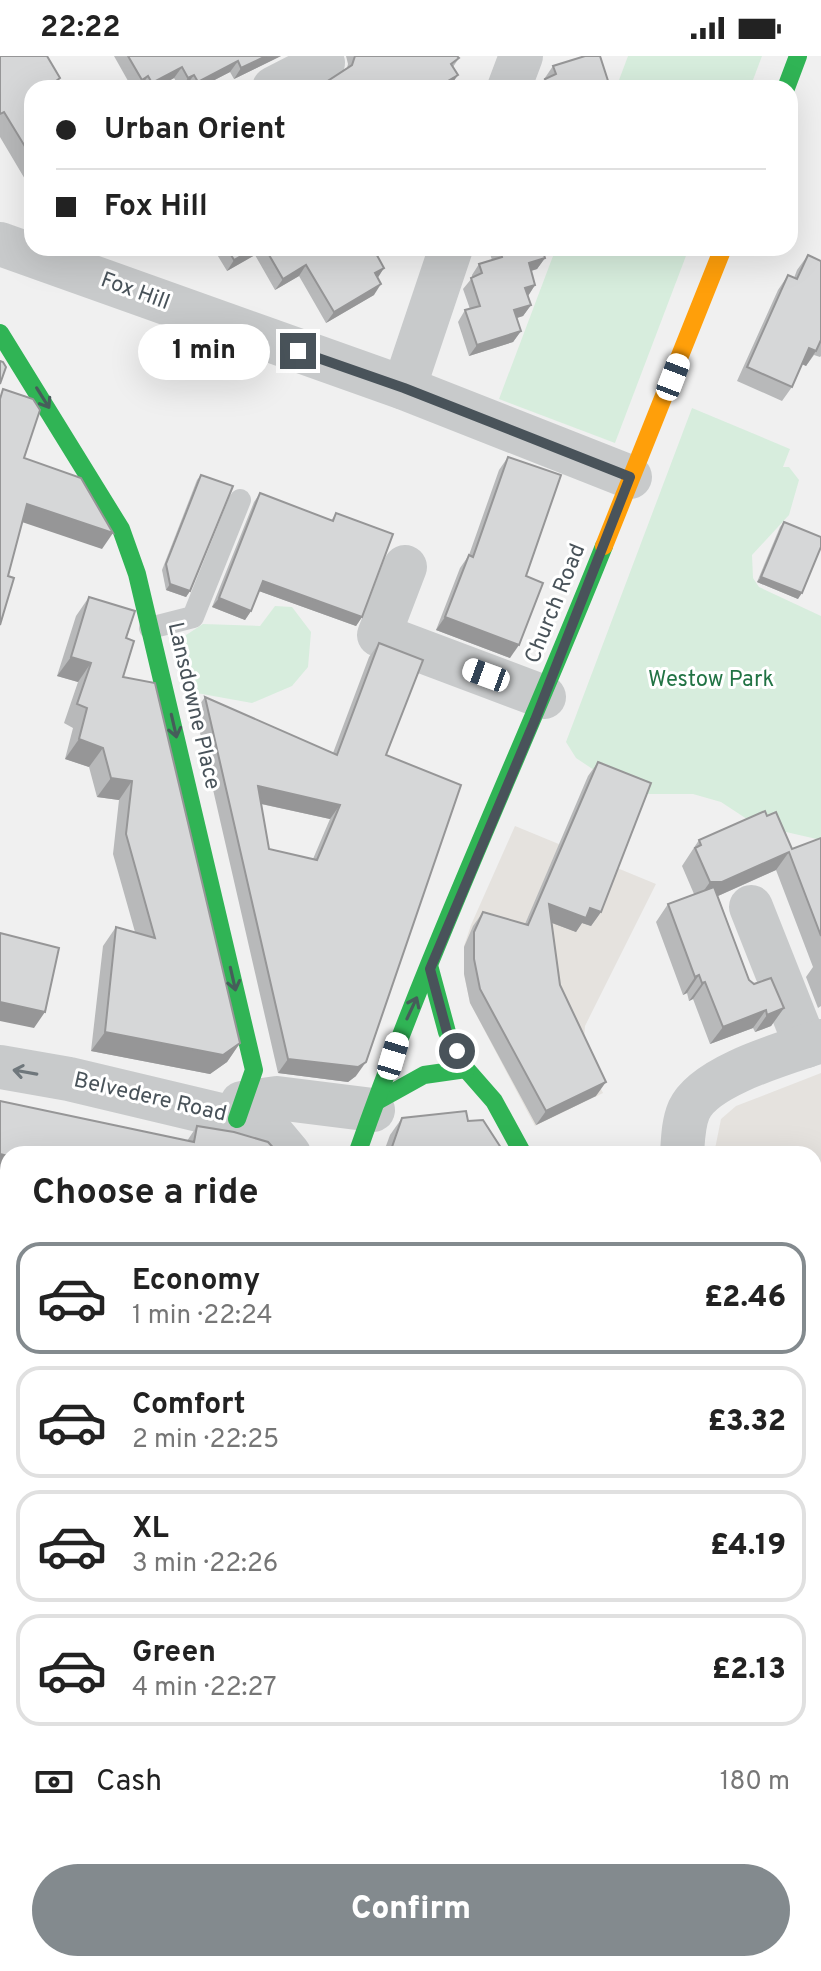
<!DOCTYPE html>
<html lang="en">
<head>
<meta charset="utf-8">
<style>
  :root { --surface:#fff; --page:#f6f6f6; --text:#222; --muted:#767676; --line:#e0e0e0; --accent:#838a8e }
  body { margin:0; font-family:Overpass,sans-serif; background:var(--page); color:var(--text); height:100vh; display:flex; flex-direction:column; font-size:30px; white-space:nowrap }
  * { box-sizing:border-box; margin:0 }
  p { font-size:26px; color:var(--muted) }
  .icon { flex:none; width:44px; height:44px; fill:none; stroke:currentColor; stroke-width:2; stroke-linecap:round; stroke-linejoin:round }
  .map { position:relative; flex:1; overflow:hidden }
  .sheet { position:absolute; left:0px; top:1090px; width:822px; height:826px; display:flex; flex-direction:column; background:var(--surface); border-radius:24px 24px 0 0; box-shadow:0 8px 32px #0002 }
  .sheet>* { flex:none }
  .top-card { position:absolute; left:24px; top:24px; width:774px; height:176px; border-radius:24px; box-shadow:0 8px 32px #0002; display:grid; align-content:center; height:176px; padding:0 32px; background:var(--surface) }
  .end { position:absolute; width:36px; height:36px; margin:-18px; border:10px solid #49535a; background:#fff; box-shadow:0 0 0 4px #fff }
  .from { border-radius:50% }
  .bubble { position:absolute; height:56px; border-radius:28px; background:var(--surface); box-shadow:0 8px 32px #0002; font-size:26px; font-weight:800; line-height:56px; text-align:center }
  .car { position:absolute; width:24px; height:48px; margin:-24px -12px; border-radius:10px; box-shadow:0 0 6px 2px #0007; background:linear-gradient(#fff 24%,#345 0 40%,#fff 0 76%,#345 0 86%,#fff 0) }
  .top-card b { display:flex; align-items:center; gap:28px; height:76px; font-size:30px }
  .top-card b+b { border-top:2px solid var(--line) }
  .top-card i { width:20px; height:20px; background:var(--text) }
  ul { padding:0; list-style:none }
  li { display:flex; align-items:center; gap:24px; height:112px; margin:0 16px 12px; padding:0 16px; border:4px solid var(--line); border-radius:24px }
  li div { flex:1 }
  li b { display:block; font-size:30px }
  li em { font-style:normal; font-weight:800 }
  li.on { border-color:var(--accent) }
  li>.icon { width:72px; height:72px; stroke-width:1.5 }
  h2 { padding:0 32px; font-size:36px; line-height:96px }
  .pay { display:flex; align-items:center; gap:20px; height:88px; padding:0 32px; font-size:30px }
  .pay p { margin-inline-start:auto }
  .action { display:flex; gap:16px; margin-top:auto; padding:16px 32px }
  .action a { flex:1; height:92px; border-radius:48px; background:var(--accent); color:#fff; font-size:32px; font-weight:800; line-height:92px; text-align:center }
  .status { display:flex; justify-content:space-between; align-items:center; height:56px; padding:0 40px; background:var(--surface); direction:ltr }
  .status svg { height:22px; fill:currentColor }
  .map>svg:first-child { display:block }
</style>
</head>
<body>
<div class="status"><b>22:22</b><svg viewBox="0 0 49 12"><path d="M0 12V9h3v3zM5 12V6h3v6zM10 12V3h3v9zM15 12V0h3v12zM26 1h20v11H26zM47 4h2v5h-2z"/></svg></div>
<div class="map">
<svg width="821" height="1915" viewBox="0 0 821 1915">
  <rect width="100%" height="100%" fill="#f0f0f0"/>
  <g fill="#e5e2de">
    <path d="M515,770l141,58 -71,142 -2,28 20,39 -68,33 -65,-123 -6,-29v-28l7,-21z"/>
    <path d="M821,1017v172l-7,-13v-78h-100l7,-35 15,-13z"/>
    <path d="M375,1908h191l-19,7h-170z"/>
  </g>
  <g fill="#d7eddd">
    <path d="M628,0h134l-12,32h-134z"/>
    <path d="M556,192h133l-74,195 -116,-44z"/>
    <path d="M692,352l98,41 -7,18h6l10,13 -10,35 -37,40 1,23 6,9 62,29v224l-65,-15 -35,-23 -28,-8h-47l-49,-22 -21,-14 -10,-16z"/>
    <path d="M275,550l17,1 19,25 -3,35 -16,19 -40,17 -61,-11 -11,-53 23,-15 57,2z"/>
    <path d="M821,1282v215l-7,1v-212z"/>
  </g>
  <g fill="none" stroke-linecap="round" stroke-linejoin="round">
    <g stroke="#c8cacb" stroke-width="22">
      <path d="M150,572l43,-11 47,-117"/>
      <path d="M610,1908l2,7"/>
      <path d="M469,1915l21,-7"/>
    </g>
    <g stroke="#c8cacb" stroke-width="44">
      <path d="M274,32l49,-25"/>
      <path d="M509,32l12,-32"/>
      <path d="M0,188l404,144 226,89"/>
      <path d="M404,332l47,-140"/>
      <path d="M405,511l-26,68 165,62"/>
      <path d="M751,851l55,139"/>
      <path d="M0,1011l69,12 168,40 37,17 15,18"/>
      <path d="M242,1047l35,-5 96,12"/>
      <path d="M682,1098c1,-14 1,-30 7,-44 16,-35 97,-57 132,-69"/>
    </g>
    <g stroke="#30b455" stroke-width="18">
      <path d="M786,32l12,-32"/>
      <path d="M0,277l121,196 16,45 117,496 -17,49"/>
      <path d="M430,913l17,63 19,37 28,32 29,53"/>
      <path d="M379,1044l45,-25 42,-6"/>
      <path d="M357,1098c72,-206 166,-405 247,-608"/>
      <path d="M814,1660l7,16"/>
      <path d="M0,1830l8,-19"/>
    </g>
    <path stroke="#ff9f0a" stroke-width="18" d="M604,490l119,-298"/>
  </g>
  <g fill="#b8b9ba" fill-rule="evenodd">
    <path d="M0,0l60,22 -3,5 -25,5v103l-32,-54z"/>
    <path d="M114,0h167l-47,23 -4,-7 -31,16h-12l-1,-2 -6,2 -6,-10 -18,10h-24z"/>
    <path d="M346,0h111l2,2 -6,9 5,8 -8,11 -3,2h-131l31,-20 1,-4z"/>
    <path d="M553,10l56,22h-71z"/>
    <path d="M213,192h122l2,4 47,16 -7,10 -3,17 -48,28 -27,-47 -24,14 -20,-35 -28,16z"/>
    <path d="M488,192h61l-7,2 3,8 -8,11 -6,2 4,14 -7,11 3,9 -8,11 -6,2 4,13 -8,11 -44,14 -11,-34 7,-12 5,-1 -7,-20 9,-11v-3l7,-11 13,-4z"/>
    <path d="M808,199l13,6v95l-1,1 -6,-2 -8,11 -4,-2 -10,23 -10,14 -45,-20 41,-91 10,-15 6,3 3,-8z"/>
    <path d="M508,401l18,119 -16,82 -74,-28 24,-62 9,-13 30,-85z"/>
    <path d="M201,419l-11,116 -4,6 -20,-7 -4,-20 35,-90z"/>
    <path d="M260,437l71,28 5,-8 26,104 -6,9 -97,-35 -8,20 -6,9 -33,-13 42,-105z"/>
    <path d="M784,466l14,77 -41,-17 23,-55z"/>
    <path d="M89,541l37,41 -3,39 117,366 -13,19 -17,12 -119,-23 12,-105 13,-19 19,5 -22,-78 6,-54 -22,-3 -8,-30 -24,-8 8,-31 -9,-5 14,-41 -21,-6 19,-60z"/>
    <path d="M379,587l7,112 -30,321 -8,6 -70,-9 -83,-362 10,-14 128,56 36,-96zM261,748l69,15 -17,40 -44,-10z"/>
    <path d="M598,706l3,150 -10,14 -9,-3 -6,9 -24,-9 8,62 36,111 -60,29 -66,-122 -6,-29v-27l9,-21 10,-14 42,12 63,-148z"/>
    <path d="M767,760l25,33 29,-11v168l-3,2 -12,-31 7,-10 -37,-97 -58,26 31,84 35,28 -13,18 -16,6 -2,-4 -43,16 -17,-45 -4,2 -2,-8 -4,2 -27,-73 12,-18 26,-10 -12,-28 17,-26z"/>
    <path d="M0,1045l187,40 10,-15 71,16 -260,30 -8,-1z"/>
    <path d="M402,1062l66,3 -85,33 7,-19z"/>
    <path d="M821,1564v31l-7,-15z"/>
    <path d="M8,1874v34h53l-5,7h-38l-18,-7v-13z"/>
    <path d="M381,1908h66l-16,5v2h-48z"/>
    <path d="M624,1908h190l7,7h-196z"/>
  </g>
  <g fill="#969697">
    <path d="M266,0h15l-47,23 7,-11z"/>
    <path d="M238,5l-8,11 -31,16h-6l5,-6z"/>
    <path d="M182,11l-8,11 -18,10h-8l4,-5z"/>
    <path d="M194,19l-8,11 -5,2 7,-10z"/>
    <path d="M458,19l-8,11 -3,2h-11z"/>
    <path d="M148,20l-8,12h-4l6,-8z"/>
    <path d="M255,192h5l-5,7 -28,16 7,-11z"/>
    <path d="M545,202l-8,11 -16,5 8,-11z"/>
    <path d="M306,209l-7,11 -24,14 8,-11z"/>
    <path d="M384,212l-7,11 -2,-6z"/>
    <path d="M381,228l-7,11 -48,28 8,-11z"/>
    <path d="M535,229l-7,11 -3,-8z"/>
    <path d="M531,249l-8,11 -16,5 7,-11z"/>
    <path d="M521,275l-8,11 -44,14 8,-11z"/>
    <path d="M809,292l7,3 -10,15 -8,-4z"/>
    <path d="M27,448l86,29 -11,16 -86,-29z"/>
    <path d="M761,521l41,16 -4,6 -41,-17z"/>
    <path d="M263,525l99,36 -6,9 -100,-36z"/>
    <path d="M170,528l20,7 -4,6 -20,-7z"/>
    <path d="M219,542l32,13 -6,9 -33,-13z"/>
    <path d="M445,561l74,28 -9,13 -74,-28z"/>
    <path d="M71,601l20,6 -13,19 -21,-6z"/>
    <path d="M79,683l24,9 -14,19 -24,-8z"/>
    <path d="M111,722l21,3 -13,19 -22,-3z"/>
    <path d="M258,730l82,19 -10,14 -82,-18z"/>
    <path d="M789,796l-13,18 -67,30h-12l13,-18z"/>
    <path d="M549,848l41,4 11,4 -10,14 -9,-3 -6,9 -37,-14z"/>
    <path d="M699,919l-12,18 -4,2 12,-18z"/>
    <path d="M705,926l-12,17 -4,2 13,-18z"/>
    <path d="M0,946l45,10 -11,16 -34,-7z"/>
    <path d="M784,952l-13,18 -16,6 12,-17z"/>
    <path d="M766,954l-13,18 -43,16 13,-17z"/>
    <path d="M105,976l135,11 -13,19 -17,12 -119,-23z"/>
    <path d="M288,1003l78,3 -10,14 -8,6 -70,-9z"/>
    <path d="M606,1026l-10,14 -60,29 10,-14z"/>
    <path d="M0,1098l8,2v16l-8,-1z"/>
    <path d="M821,1261v6l-7,3v-6z"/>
    <path d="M0,1337h8v22l-8,1z"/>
    <path d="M8,1889v19h53l-5,7h-38l-18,-7v-8z"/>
    <path d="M428,1908h19l-21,7z"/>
  </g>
  <g fill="#d6d7d8" stroke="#969697" stroke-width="2" fill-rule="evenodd">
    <path d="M0,0h47l13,22 -4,3 4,7h-28v70l-28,-46 -4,2z"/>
    <path d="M128,0h138l-25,12 -3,-7 -40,21 -4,-7 -6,3 -6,-11 -30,16 -4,-7 -6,4z"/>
    <path d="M355,0h102l2,2 -8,6 7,11 -22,13h-119l35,-23z"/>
    <path d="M585,0h15l10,31 -5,1h-57l-3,-9 11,-5 -3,-8z"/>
    <path d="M227,192h28l-21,12z"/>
    <path d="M265,192h70l2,4 8,-4h28l11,20 -9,5 6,11 -47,28 -28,-47 -23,14z"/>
    <path d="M500,192h42l3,10 -16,5 6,22 -10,3 6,17 -17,5 7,21 -44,14 -12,-35 15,-4 -9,-28 11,-5 -3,-9 23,-7z"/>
    <path d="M808,199l13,6v79l-5,11 -7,-3 -17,39 -45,-20 41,-92 9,4z"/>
    <path d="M0,305l3,1 3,5 -6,17z"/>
    <path d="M3,333l30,10 7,11 -16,48 57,20 32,55 -86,-29 -19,72 6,2 -14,47v-226z"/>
    <path d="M508,401l53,18 -35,101 17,7 -24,62 -74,-28 24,-62 4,2z"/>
    <path d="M201,419l32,11 -43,105 -20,-7 -4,-20z"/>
    <path d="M260,437l73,28 3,-8 57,21 -31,83 -99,-36 -12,30 -32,-13z"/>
    <path d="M784,466l37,15v10l-19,46 -41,-16z"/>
    <path d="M89,541l46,14 -9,27 8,3 -11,36 32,6 85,360 -17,12 -118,-23 11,-105 39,11 -29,-104 6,-53 -21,-3 -8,-30 -24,-9 8,-31 -10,-4 14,-41 -20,-6z"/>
    <path d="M379,587l44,17 -37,95 75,30 -95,277 -8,5 -70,-8 -83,-362 132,58zM258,730l82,19 -23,55 -48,-11z"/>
    <path d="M598,706l53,21 -50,129 -11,-4 -4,10 -37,-14 11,81 46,97 -60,29 -66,-122 -6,-30v-27l9,-20 45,13z"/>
    <path d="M765,755l2,5 9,-4 16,37 29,-11v98l-32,-84 -67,30h-12l-15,-34 6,-3 -2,-5z"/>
    <path d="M714,831l35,93 5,4 17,-6 13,30 -17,7 -1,-5 -43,17 -18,-45 -3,1 -3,-8 -4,2 -27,-73z"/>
    <path d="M0,877l59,15 -14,64 -45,-10z"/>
    <path d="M0,1045l194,41 3,-16 37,6 34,10 11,12h-271v2l-8,-2z"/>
    <path d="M466,1055l2,10 15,-1 22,34h-121l8,-7 10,-29z"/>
    <path d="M814,1193l7,14v54l-7,3z"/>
    <path d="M0,1242h8v62l-8,1v-29h2l-2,-11z"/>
    <path d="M8,1304v33h-8v-32z"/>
    <path d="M0,1472l8,14v155l-8,18z"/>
    <path d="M814,1719h2l5,12v184h-194l2,-1 4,-6h181z"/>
    <path d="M195,1908h154l3,7h-91l-10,-4 -2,4h-57z"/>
    <path d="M391,1908h38l2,7h-38z"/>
  </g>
  <defs><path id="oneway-shaft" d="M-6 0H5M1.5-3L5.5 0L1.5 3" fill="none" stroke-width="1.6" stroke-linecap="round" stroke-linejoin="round" transform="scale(2)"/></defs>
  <g stroke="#465d5a">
    <use href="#oneway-shaft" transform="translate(43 342) rotate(58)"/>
    <use href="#oneway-shaft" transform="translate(174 670) rotate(77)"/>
    <use href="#oneway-shaft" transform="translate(233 923) rotate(77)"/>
    <use href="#oneway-shaft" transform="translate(412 952) rotate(-65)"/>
  </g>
  <use stroke="#6f777c" href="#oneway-shaft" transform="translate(25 1016) rotate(-170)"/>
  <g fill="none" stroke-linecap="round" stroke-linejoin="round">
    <path stroke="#49535a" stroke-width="10" d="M298,295l106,37 226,89 -95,243 -105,249 17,63 10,19"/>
  </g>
  <g text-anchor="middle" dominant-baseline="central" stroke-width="6" stroke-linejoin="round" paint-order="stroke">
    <g font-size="22" fill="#49535a" stroke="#fff">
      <text transform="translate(135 236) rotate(20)">Fox Hill</text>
      <text transform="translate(556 548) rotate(-68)">Church Road</text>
      <text transform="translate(193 650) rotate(77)">Lansdowne Place</text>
      <text transform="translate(150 1042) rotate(13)">Belvedere Road</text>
    </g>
    <g font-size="22" fill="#217344" stroke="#fff">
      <text x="711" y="624">Westow Park</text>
    </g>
  </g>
</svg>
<i class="end from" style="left:457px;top:995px"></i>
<i class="end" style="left:298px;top:295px"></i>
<div class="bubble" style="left:138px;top:268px;width:132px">1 min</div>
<i class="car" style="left:673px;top:321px;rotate:21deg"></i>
<i class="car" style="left:486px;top:619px;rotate:290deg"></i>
<i class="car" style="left:393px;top:1000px;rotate:17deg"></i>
<div class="top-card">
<b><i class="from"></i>Urban Orient</b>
<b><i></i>Fox Hill</b>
</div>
<section class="sheet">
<h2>Choose a ride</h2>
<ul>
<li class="on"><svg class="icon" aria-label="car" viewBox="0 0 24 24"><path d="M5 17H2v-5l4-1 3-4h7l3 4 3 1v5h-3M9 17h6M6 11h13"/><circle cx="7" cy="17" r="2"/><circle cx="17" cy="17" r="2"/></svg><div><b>Economy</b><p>1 min · 22:24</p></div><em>£2.46</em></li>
<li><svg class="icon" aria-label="car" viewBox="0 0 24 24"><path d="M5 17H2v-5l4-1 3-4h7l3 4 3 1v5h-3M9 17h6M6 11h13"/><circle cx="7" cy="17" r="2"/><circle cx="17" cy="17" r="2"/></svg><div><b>Comfort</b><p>2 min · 22:25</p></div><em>£3.32</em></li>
<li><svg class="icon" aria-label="car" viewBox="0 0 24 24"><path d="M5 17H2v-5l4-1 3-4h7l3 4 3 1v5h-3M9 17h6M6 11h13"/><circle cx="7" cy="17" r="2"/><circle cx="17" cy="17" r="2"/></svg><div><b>XL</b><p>3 min · 22:26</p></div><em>£4.19</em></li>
<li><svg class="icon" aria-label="car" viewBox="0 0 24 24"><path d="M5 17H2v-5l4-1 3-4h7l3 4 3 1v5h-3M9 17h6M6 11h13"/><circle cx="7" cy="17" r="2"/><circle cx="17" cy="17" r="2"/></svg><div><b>Green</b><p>4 min · 22:27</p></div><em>£2.13</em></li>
</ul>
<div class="pay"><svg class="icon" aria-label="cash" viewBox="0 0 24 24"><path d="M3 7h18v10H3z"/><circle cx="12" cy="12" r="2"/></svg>Cash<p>180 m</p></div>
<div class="action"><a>Confirm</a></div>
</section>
</div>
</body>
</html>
